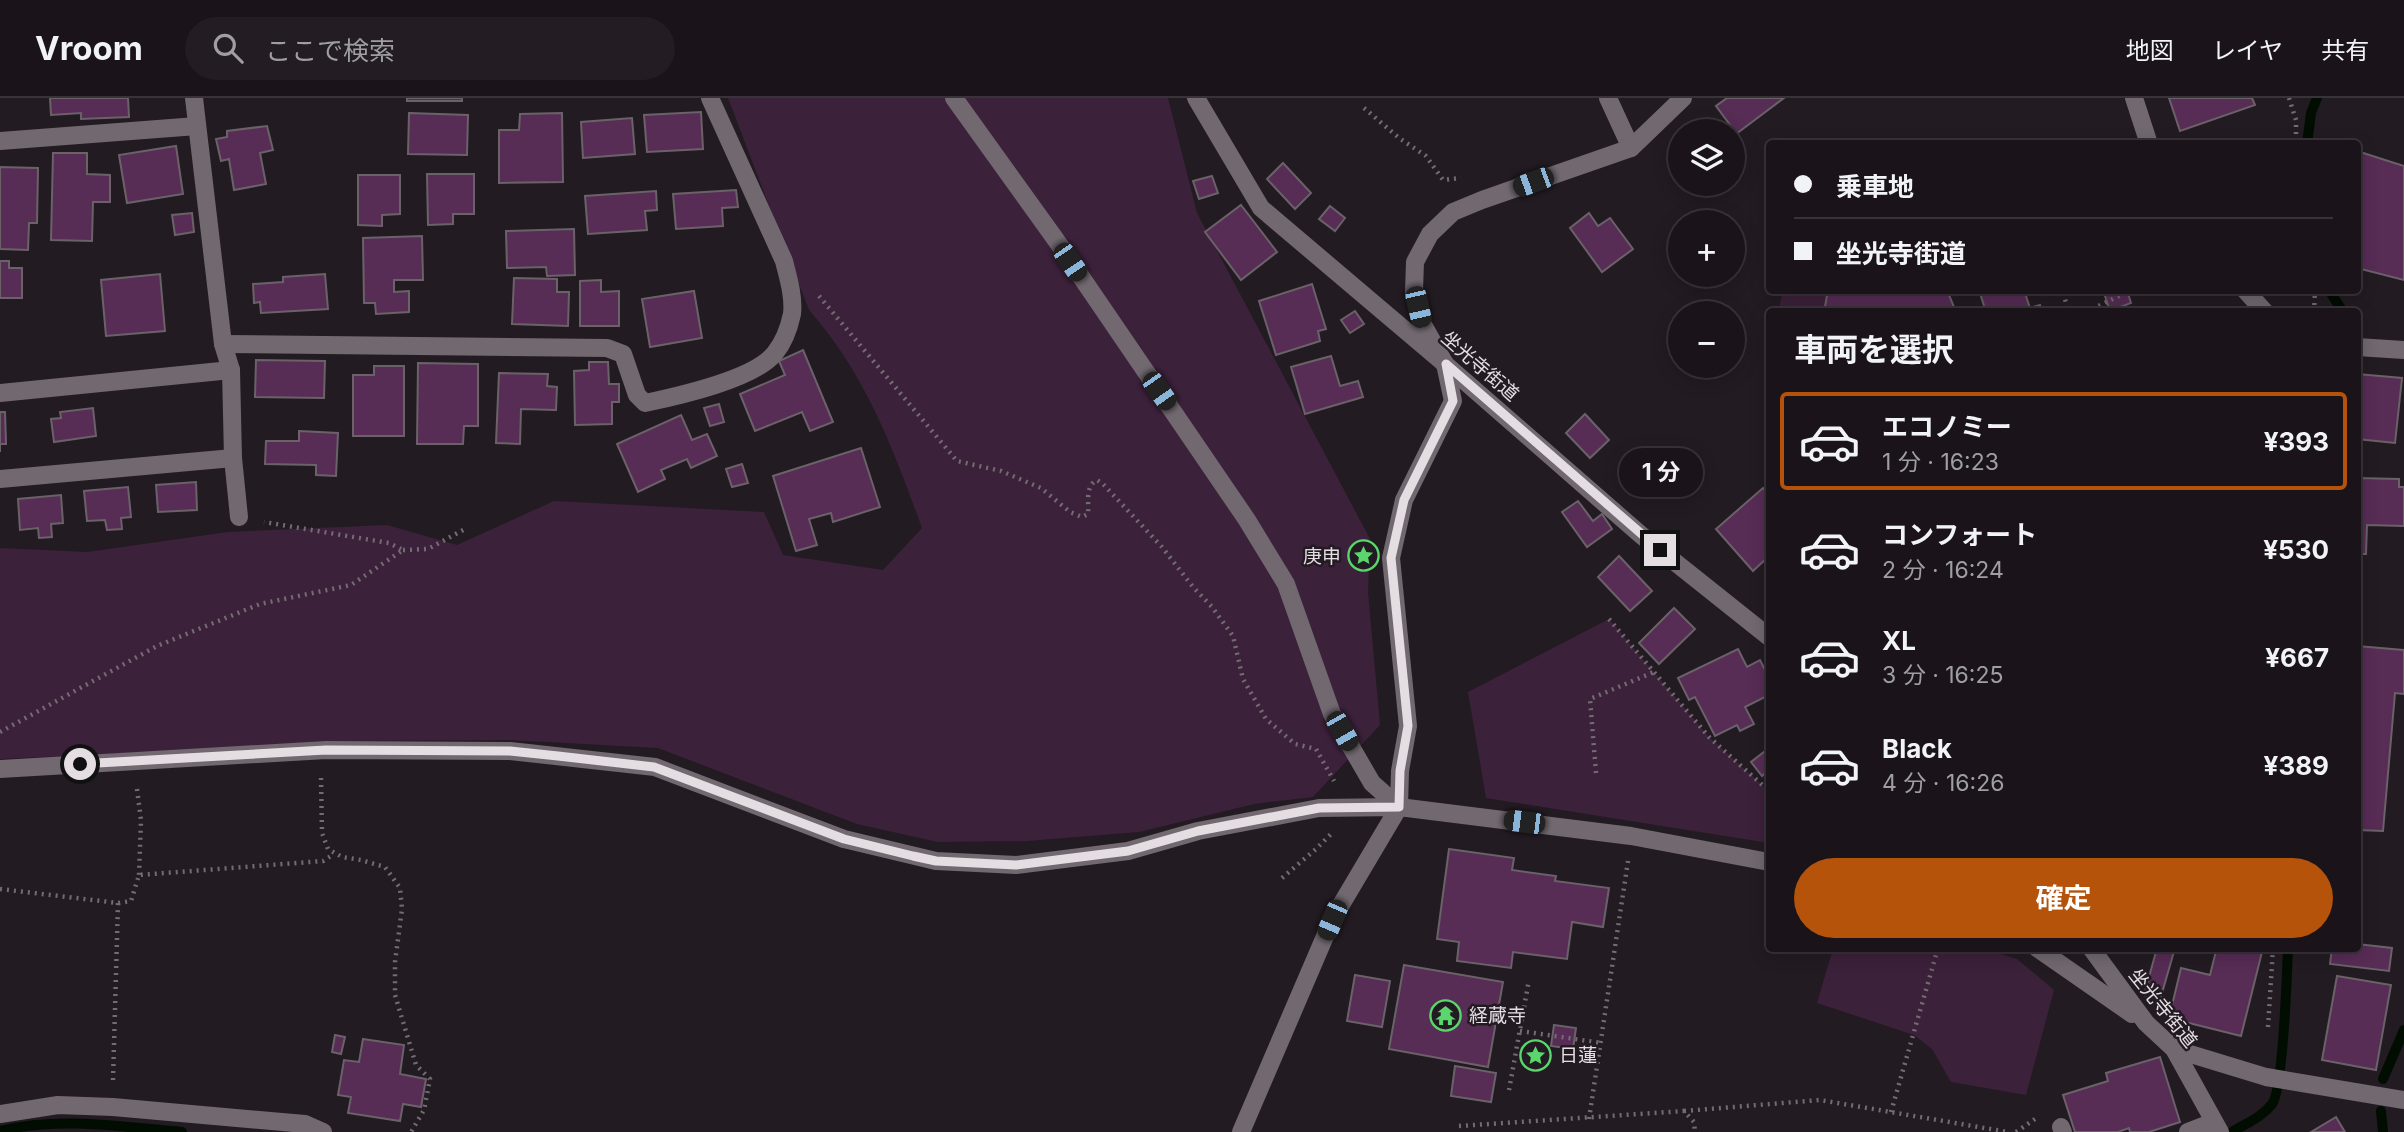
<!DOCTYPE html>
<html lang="ja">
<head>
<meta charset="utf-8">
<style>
  :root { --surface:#1a141a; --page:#231d23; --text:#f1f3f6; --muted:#9f9ea2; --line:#383339; --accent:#b45309 }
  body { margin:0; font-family:Inter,"Noto Sans JP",sans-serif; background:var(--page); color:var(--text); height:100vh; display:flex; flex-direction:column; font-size:26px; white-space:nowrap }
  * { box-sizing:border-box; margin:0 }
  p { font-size:23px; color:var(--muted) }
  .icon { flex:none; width:38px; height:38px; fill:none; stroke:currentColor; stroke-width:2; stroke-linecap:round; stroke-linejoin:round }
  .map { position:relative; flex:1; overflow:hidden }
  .side { position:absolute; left:1766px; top:210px; width:595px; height:644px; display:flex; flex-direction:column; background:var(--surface); border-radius:7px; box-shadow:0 4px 18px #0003,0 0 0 2px var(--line) }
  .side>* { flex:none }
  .guide { position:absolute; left:1766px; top:42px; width:595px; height:154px; border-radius:7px; box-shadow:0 4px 18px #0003,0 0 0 2px var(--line); display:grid; align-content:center; height:154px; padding:0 28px; background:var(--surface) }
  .tools { position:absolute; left:1668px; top:21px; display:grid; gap:14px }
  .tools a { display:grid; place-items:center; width:77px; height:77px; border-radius:50%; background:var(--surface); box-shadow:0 4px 18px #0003,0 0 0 2px var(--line); font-size:35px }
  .end { position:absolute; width:32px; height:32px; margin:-16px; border:9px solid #e4dee3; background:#111; box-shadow:0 0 0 4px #111 }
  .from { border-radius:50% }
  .bubble { position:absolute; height:49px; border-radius:24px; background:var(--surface); box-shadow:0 4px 18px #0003,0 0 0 2px var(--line); font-size:23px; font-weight:700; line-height:49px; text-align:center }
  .car { position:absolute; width:21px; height:42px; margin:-21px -10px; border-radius:9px; box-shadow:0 0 5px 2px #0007; background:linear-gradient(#222 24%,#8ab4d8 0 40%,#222 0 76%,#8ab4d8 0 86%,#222 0) }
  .guide b { display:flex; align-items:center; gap:24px; height:66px; font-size:26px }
  .guide b+b { border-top:2px solid var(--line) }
  .guide i { width:18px; height:18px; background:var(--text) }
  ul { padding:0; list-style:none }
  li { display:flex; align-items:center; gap:21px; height:98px; margin:0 14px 10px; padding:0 14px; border:4px solid transparent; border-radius:7px }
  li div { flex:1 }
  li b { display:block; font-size:26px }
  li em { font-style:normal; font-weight:700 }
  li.on { border-color:var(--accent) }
  li>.icon { width:63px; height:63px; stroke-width:1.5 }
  h2 { padding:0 28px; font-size:32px; line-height:84px }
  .primary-button { display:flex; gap:14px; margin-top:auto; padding:14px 28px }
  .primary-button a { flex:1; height:80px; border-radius:42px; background:var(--accent); color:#fff; font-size:28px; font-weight:700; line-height:80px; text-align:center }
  header { display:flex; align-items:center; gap:42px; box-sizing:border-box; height:98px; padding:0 35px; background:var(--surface); border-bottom:2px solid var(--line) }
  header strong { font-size:33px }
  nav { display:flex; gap:38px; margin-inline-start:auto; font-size:24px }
  .search { width:490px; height:63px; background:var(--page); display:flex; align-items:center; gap:18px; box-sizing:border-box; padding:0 24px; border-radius:38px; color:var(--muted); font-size:26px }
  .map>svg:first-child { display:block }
</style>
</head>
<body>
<header>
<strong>Vroom</strong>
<div class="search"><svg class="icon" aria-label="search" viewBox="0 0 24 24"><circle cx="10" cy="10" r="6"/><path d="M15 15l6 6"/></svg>ここで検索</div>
<nav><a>地図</a><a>レイヤ</a><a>共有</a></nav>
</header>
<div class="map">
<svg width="2404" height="1034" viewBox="0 0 2404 1034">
  <rect width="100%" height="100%" fill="#231b22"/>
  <g fill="#3c213a">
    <path d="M728,0h440l29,115 173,326 -2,53 12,133 -67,72 -59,7 -115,28 -112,9 -89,1 -81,-18 -199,-76 -147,-8 -183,1 -136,9 -192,9v-211l87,4 141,-20 159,-7 70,20 97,-44 210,11 19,43 100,15 39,-42c-29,-80 -56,-153 -113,-218z"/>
    <path d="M1783,193h45l-4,20 -46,1z"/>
    <path d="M1609,521l100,118 60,54v52l-283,-45 -18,-106z"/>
    <path d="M1833,851h152l32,10 37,31 -28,105 -75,-13 -19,-33 -18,-14 -97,-32z"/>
  </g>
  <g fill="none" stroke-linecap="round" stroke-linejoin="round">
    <g stroke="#000d00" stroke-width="10">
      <path d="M2307,46l4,-31 6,-15"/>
      <path d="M2329,192l14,22"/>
      <path d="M2383,981l21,-49"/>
      <path d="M2381,1013l2,21"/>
      <path d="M0,1033c60,-15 122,-4 182,1"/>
      <path d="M2232,1034c13,-8 30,-15 40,-28 11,-14 15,-130 16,-156"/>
    </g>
  </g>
  <g fill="#572c55" stroke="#6a6169" stroke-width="2">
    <path d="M50,0h78l1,19 -48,2v-6l-30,2z"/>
    <rect x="407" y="0" width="55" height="3"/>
    <path d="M1727,0h57l-52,39v-6h-4l-3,-3 5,-3 -14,-19z"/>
    <path d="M2169,0h83l3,7 -75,26z"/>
    <path d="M701,14l2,37 -56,3 -3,-37z"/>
    <path d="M409,15l59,2 -1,40 -59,-1z"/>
    <path d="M562,15l1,69 -64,1v-53h20l1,-16z"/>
    <path d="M632,20l3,36 -52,4 -2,-36z"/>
    <path d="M267,28l6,24 -13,3 6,31 -32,6 -5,-31 -8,2 -5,-22 11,-2v-6z"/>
    <path d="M176,48l7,48 -56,9 -8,-48z"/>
    <path d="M2357,53l47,15v114l-47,-12z"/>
    <path d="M53,55h34v21l23,1v27h-17l-1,39 -41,-1z"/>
    <path d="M1283,65l28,30 -16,16 -28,-30z"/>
    <path d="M0,69l38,1 -1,55h-8l-1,27 -28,-1z"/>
    <path d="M427,76h47v40h-21v10l-25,1z"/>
    <path d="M358,77h42v39l-18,1v11l-24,-1z"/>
    <path d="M1212,78l6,17 -19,6 -6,-18z"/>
    <path d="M736,92l2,17 -16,1 1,18 -47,3 -3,-35z"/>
    <path d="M656,93l1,19 -12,1 2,19 -59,4 -3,-38z"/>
    <path d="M1241,107l36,47 -36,28 -36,-48z"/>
    <path d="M1330,108l15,12 -10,13 -16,-12z"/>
    <path d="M192,115l2,19 -19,3 -3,-20z"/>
    <path d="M1589,115l9,13 12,-8 23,31 -31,23 -32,-44z"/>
    <path d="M574,131l1,46 -28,1 -1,-9 -39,1 -1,-37z"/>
    <path d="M422,138l1,44h-29v12l15,-1v21l-33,2 -1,-11h-11l-1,-65z"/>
    <path d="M0,163h9v7h13v30h-22z"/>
    <path d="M160,176l5,57 -59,5 -5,-56z"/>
    <path d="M325,176l3,35 -67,4 -1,-11 -6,1 -1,-19 30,-2v-5z"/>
    <path d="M514,180l43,1v13h12l-1,34 -56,-2z"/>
    <path d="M601,182v12l18,-1v35h-39v-45z"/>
    <path d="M1312,186l14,45 -8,2 2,10 -44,14 -17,-54z"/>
    <path d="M1828,192h119l9,22h-132z"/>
    <path d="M1979,192h45l6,18 10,-3 2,7h-56z"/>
    <path d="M2103,192h24l4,13 -21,8z"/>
    <path d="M694,193l8,47 -52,9 -8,-48z"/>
    <path d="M1355,213l9,13 -14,9 -9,-13z"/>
    <path d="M803,252l30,72 -23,9 -8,-19 -47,19 -15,-37 45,-19 -6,-14z"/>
    <path d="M1331,258l9,30 18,-5 5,16 -58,17 -14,-47z"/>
    <path d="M256,262l69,1 -1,37 -69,-1z"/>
    <path d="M589,264h19l1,22h10v18h-7v22l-37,1 -1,-54 15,-1z"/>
    <path d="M418,265l60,1v62h-14l-1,18h-46z"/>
    <path d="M374,268h30v70h-51v-61h21z"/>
    <path d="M499,275l49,1 -1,12 10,1 -1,23 -35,-1 -1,35 -24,-1z"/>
    <path d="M2357,276l45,4 -7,65 -38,-4z"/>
    <path d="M719,306l5,18 -14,4 -6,-18z"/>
    <path d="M93,310l3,28 -42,6 -3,-23 10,-1 -1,-6z"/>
    <path d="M0,314h5l1,32h-6v8z"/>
    <path d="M1585,316l24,26 -19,18 -24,-25z"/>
    <path d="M681,317l11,25 15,-6 10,22 -26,12 -4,-9 -26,11 4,9 -27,13 -21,-48z"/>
    <path d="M299,333l39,2 -2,43 -20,-1v-10l-51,-1 1,-23h33z"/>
    <path d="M861,350l19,59 -47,15 -2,-9 -22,6 8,26 -21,6 -23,-75z"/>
    <path d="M742,366l6,19 -16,4 -6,-18z"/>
    <path d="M2357,380l42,1v8h5v39l-37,-1 -1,29h-9z"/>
    <path d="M196,384l1,28 -39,2 -2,-27z"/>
    <path d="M128,389l3,30 -10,1 1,11 -15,1 -2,-10 -18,1 -3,-30z"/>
    <path d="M1763,390l6,6v62l-16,15 -37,-42z"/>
    <path d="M61,397l2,28 -12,1 1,13 -13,1 -1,-10 -18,2 -2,-31z"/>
    <path d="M1578,403l15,20 9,-7 10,15 -25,18 -25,-35z"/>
    <path d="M1619,458l33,35 -22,20 -32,-34z"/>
    <path d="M1674,510l21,21 -36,35 -20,-21z"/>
    <path d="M2357,548l47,4v44l-9,-1 -12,138 -26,-1z"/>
    <path d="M1738,551l9,18 13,-7 9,18v17l-24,12 9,17 -14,7 -3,-6 -22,11 -20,-39 -6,3 -11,-22z"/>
    <path d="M1769,650v22l-7,6 -11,-14z"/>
    <path d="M1449,751l65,9 -2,12 44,6 -1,5 54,7 -6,39 -31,-5 -5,37 -54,-7 -2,16 -54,-7 2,-19 -22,-3z"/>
    <path d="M2357,846l35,4 -3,23 -59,-7 2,-16h25z"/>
    <path d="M2157,850h18l-15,52 -16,-5z"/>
    <path d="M2206,850h57l-22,88 -72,-18 12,-50 29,7 6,-24z"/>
    <path d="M1404,867l99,17 -15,85 -99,-18z"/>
    <path d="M1355,877l35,6 -8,46 -35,-6z"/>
    <path d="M2337,878l54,9 -15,85 -54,-10z"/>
    <path d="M1554,927l22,3 -3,21 -22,-3z"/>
    <path d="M335,937l10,2 -4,17 -9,-2z"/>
    <path d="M363,941l41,6 -4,29 26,5 -5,28 -18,-3 -3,17 -52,-8 3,-16 -13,-2 6,-35 15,2z"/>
    <path d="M2160,959l20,65 -31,10h-19l-1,-4 -11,4h-43l-12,-37 45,-14 -2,-8z"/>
    <path d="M1455,968l41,7 -5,29 -40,-6z"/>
    <path d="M2336,1019l9,15h-34z"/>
  </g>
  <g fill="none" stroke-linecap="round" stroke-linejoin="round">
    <g stroke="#736c72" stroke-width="4.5" stroke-dasharray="2 5" stroke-linecap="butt">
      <path d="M2289,0l7,22v24"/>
      <path d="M1364,10l35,30 27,18 17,24 18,-2"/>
      <path d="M2063,195l6,19"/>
      <path d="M819,198l138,165 44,10 40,17 29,24 12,5 6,-3c1,-12 -3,-28 9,-34l6,4 59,63 31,40 19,20 21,29 10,43 23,40 29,25 21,5 18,32"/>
      <path d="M2086,214l45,-22"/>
      <path d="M2314,214l1,-22"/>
      <path d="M403,452l25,-1 37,-20"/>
      <path d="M1609,521l100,118 60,54"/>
      <path d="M0,634l157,-86 103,-42 91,-19 52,-35 -14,-7 -125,-21"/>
      <path d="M1596,675l-6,-74 64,-27"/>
      <path d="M321,680l1,55 6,16 14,8 19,3 24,7 15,21 2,21 -7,53v33l21,70 14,14 -6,31 -13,22"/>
      <path d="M137,691l4,31 -2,55"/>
      <path d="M1282,780l34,-29 15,-15"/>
      <path d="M0,791l118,14 13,-2 8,-26 184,-14 11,-7"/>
      <path d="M2268,929l5,-79"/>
      <path d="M1520,933l82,12"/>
      <path d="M113,982l5,-177"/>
      <path d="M1509,992l20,-110"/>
      <path d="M1684,1013l136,-11 188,32"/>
      <path d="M1891,1014l47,-164"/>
      <path d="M1589,1021l39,-258"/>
      <path d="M1459,1028l225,-15 10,11 1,10"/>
      <path d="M2016,1034l19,-13"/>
    </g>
    <g stroke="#716870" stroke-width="18">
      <path d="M194,0l29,246 8,26 2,88 6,59"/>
      <path d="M954,0l102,142 191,280 39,64 46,130 40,69 27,24"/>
      <path d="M1196,0l65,110 184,156 196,171 128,102"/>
      <path d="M1608,0l23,50"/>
      <path d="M2134,0l15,46"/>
      <path d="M0,43l197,-15"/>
      <path d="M2245,192l20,22"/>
      <path d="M223,246l384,4 16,6 14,41 8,8c33,-7 110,-24 130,-50 9,-11 14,-25 17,-39 2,-18 -4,-37 -8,-53l-74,-163"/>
      <path d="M2357,249l47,3"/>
      <path d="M0,295l231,-23"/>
      <path d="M0,381l233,-21"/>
      <path d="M0,671l326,-19 184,1 145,16 189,72 92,22 80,4 112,-14 70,-20 121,-23 80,-1 232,29 138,26"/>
      <path d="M2037,850l95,66"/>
      <path d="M2091,850l55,75 28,26 46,83"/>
      <path d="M2174,951l92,28 138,23"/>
      <path d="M0,1016l58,-9 55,2 192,17 18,8"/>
      <path d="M2061,1029l2,5"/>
      <path d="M1241,1034l91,-212 67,-113 1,-36 8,-45 -17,-168 13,-58 49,-99 -8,-37 -23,-41 -8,-32 1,-29 15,-28 23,-22 29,-12 149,-52 52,-50"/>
      <path d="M2188,1034l26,-10"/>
    </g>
  </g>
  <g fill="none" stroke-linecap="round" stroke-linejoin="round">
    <path stroke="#e4dee3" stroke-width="9" d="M80,666l246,-14 184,1 48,5 96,11 190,72 69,17 23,5 80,4 112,-14 70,-20 121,-23 80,-1 1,-36 8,-45 -17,-168 13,-58 49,-99 -7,-37 214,186"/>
  </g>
  <defs>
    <symbol id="sight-ring" viewBox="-11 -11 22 22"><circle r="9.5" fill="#231b22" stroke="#5bd56e" stroke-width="1.5"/><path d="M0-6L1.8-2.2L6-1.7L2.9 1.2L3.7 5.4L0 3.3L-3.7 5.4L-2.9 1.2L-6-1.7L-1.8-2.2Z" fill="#5bd56e"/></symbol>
    <symbol id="temple-ring" viewBox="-11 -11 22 22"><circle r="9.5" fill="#231b22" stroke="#5bd56e" stroke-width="1.5"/><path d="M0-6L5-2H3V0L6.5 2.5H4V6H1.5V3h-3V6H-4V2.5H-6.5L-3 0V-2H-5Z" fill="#5bd56e"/></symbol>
  </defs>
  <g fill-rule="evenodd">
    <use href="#sight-ring" x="1346" y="440" width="35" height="35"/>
    <use href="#temple-ring" x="1428" y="900" width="35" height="35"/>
    <use href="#sight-ring" x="1518" y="940" width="35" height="35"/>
  </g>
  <g text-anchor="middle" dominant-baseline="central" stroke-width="5" stroke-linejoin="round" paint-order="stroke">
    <g font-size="19" fill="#e4dee3" stroke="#231b22">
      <text transform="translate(1480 268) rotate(41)">坐光寺街道</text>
      <text transform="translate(2163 910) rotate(51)">坐光寺街道</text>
    </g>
    <g font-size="19" fill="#e4dee3" stroke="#231b22" text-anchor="start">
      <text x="1341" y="458" text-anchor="end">庚申</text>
      <text x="1469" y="917">経蔵寺</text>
      <text x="1559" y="957">日蓮</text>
    </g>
  </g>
</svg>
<div class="tools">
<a><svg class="icon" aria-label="layers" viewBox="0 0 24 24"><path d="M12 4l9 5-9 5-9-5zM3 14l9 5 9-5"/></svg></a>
<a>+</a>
<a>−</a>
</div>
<i class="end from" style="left:80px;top:666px"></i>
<i class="end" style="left:1660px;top:452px"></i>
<div class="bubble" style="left:1619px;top:350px;width:84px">1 分</div>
<i class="car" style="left:1533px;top:84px;rotate:250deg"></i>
<i class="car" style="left:1070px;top:164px;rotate:146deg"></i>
<i class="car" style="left:1418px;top:209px;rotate:167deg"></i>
<i class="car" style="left:1159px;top:293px;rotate:145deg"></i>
<i class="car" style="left:1342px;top:633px;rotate:150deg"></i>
<i class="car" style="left:1524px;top:724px;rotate:277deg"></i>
<i class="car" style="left:1332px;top:822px;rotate:203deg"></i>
<div class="guide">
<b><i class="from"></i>乗車地</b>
<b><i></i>坐光寺街道</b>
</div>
<section class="side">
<h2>車両を選択</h2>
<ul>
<li class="on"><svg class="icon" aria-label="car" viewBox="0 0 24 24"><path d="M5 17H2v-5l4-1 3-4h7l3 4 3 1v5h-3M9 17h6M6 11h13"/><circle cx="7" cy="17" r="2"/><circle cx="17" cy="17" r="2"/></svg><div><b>エコノミー</b><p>1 分 · 16:23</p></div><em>¥393</em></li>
<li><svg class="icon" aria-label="car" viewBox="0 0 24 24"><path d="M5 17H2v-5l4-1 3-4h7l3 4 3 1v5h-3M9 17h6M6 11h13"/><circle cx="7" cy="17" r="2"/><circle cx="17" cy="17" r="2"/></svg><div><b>コンフォート</b><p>2 分 · 16:24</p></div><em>¥530</em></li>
<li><svg class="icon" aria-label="car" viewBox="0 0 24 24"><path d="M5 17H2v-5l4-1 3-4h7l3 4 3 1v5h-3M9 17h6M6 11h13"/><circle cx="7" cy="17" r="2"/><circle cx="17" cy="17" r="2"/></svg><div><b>XL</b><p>3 分 · 16:25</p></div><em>¥667</em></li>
<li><svg class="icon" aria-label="car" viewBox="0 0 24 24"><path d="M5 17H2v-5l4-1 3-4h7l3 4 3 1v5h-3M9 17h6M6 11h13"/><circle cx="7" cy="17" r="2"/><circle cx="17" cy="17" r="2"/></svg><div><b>Black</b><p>4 分 · 16:26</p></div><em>¥389</em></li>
</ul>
<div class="primary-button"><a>確定</a></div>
</section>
</div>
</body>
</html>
